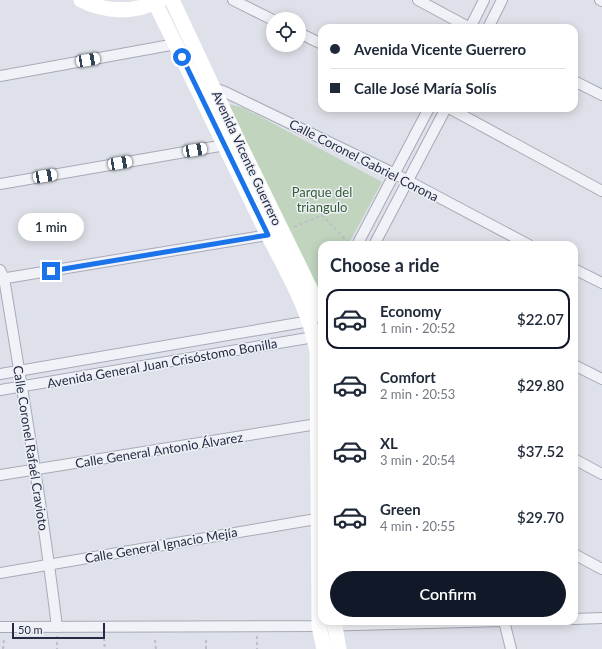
<!DOCTYPE html>
<html lang="en">
<head>
<meta charset="utf-8">
<style>
  :root { --surface:#fff; --page:#f6f6f7; --text:#1f2937; --muted:#747a83; --line:#e0e1e3; --accent:#111827 }
  body { margin:0; font-family:Lato,sans-serif; background:var(--page); color:var(--text); height:100vh; display:flex; flex-direction:column; font-size:15px; white-space:nowrap }
  * { box-sizing:border-box; margin:0 }
  p { font-size:13px; color:var(--muted) }
  .icon { flex:none; width:22px; height:22px; fill:none; stroke:currentColor; stroke-width:2; stroke-linecap:round; stroke-linejoin:round }
  .map { position:relative; flex:1; overflow:hidden }
  .panel { position:absolute; left:318px; top:241px; width:260px; height:384px; display:flex; flex-direction:column; background:var(--surface); border-radius:12px; box-shadow:0 2px 10px #0003 }
  .panel>* { flex:none }
  .hud { position:absolute; left:318px; top:24px; width:260px; height:88px; border-radius:12px; box-shadow:0 2px 10px #0003; display:grid; align-content:center; height:88px; padding:0 12px; background:var(--surface) }
  .controls { position:absolute; left:266px; top:12px; display:grid; gap:8px }
  .controls a { display:grid; place-items:center; width:40px; height:40px; border-radius:50%; background:var(--surface); box-shadow:0 2px 10px #0003; font-size:20px }
  .scale { position:absolute; left:12px; bottom:10px; width:93px; box-sizing:border-box; padding-left:4px; border:2px solid #252b42; border-top:0; font-size:11px; line-height:14px; white-space:nowrap; color:#252b42; -webkit-text-stroke:3px #eef0f7; paint-order:stroke }
  .end { position:absolute; width:18px; height:18px; margin:-9px; border:5px solid #1a73e8; background:#fff; box-shadow:0 0 0 2px #fff }
  .from { border-radius:50% }
  .bubble { position:absolute; height:28px; border-radius:14px; background:var(--surface); box-shadow:0 2px 10px #0003; font-size:13px; font-weight:600; line-height:28px; text-align:center }
  .car { position:absolute; width:12px; height:24px; margin:-12px -6px; border-radius:5px; box-shadow:0 0 3px 1px #0007; background:linear-gradient(#fff 24%,#345 0 40%,#fff 0 76%,#345 0 86%,#fff 0) }
  .hud b { display:flex; align-items:center; gap:14px; height:38px; font-size:15px }
  .hud b+b { border-top:1px solid var(--line) }
  .hud i { width:10px; height:10px; background:var(--text) }
  ul { padding:0; list-style:none }
  li { display:flex; align-items:center; gap:12px; height:60px; margin:0 8px 6px; padding:0 4px; border:2px solid transparent; border-radius:12px }
  li div { flex:1 }
  li b { display:block; font-size:15px }
  li em { font-style:normal; font-weight:600 }
  li.selected { border-color:var(--accent) }
  li>.icon { width:36px; height:36px; stroke-width:1.5 }
  h2 { padding:0 12px; font-size:18px; line-height:48px }
  .button { display:flex; gap:8px; margin-top:auto; padding:8px 12px }
  .button a { flex:1; height:46px; border-radius:24px; background:var(--accent); color:#fff; font-size:16px; font-weight:600; line-height:46px; text-align:center }
  .map>svg:first-child { display:block }
</style>
</head>
<body>
<div class="map">
<svg width="602" height="649" viewBox="0 0 602 649">
  <rect width="100%" height="100%" fill="#dee1e9"/>
  <path fill="#c0d4be" d="M225,103l19,5 138,74 -34,63h-26v47l-1,3z"/>
  <g fill="none" stroke-linecap="round" stroke-linejoin="round">
    <defs>
      <g id="street">
        <path d="M233,0l40,20"/>
        <path d="M418,0l52,28"/>
        <path d="M600,0l2,1"/>
        <path d="M470,28l14,-28"/>
        <path d="M488,28l14,-28"/>
        <path d="M299,33l23,11"/>
        <path d="M0,76l176,-32"/>
        <path d="M574,81l28,14"/>
        <path d="M211,87l14,5 170,82 134,71"/>
        <path d="M449,108l153,83"/>
        <path d="M0,184l231,-40"/>
        <path d="M357,245l72,-137"/>
        <path d="M374,245l72,-137"/>
        <path d="M574,269l28,14"/>
        <path d="M0,270l4,8c19,116 39,233 53,349"/>
        <path d="M0,279l274,-45"/>
        <path d="M574,365l28,14"/>
        <path d="M0,374l310,-53 4,-2"/>
        <path d="M0,390l314,-53 8,-5"/>
        <path d="M574,459l28,15"/>
        <path d="M0,475l317,-51 5,1"/>
        <path d="M574,554l28,15"/>
        <path d="M0,573l322,-55"/>
        <path d="M574,619l28,-1"/>
        <path d="M504,621l7,28"/>
        <path d="M0,627l319,-1 183,-5"/>
      </g>
    </defs>
    <use href="#street" stroke="#a6aab7" stroke-width="12"/>
    <g stroke="#bcbec8" stroke-width="2" stroke-dasharray="3 3" stroke-linecap="butt">
      <path d="M294,227l28,-12 26,27"/>
      <path d="M57,636v13"/>
      <path d="M257,636v13"/>
      <path d="M104,638l1,11"/>
      <path d="M155,640l1,9"/>
      <path d="M3,649l1,-10"/>
      <path d="M206,649v-11"/>
    </g>
    <use href="#street" stroke="#f1f2f7" stroke-width="10"/>
    <g stroke="#fff" stroke-width="15">
      <path d="M81,0c24,13 56,13 79,0"/>
      <path d="M172,0l67,143 71,145 12,28"/>
      <path d="M155,3c36,72 71,145 106,218 21,43 47,83 56,130l2,275 5,23"/>
      <path d="M334,621l5,28"/>
    </g>
  </g>
  <g fill="none" stroke-linecap="round" stroke-linejoin="round">
    <path stroke="#1a73e8" stroke-width="5" d="M51,271l217,-36 -86,-178"/>
  </g>
  <g text-anchor="middle" dominant-baseline="central" stroke-width="3" stroke-linejoin="round" paint-order="stroke">
    <g font-size="13" fill="#252b42" stroke="#eef0f7">
      <text transform="translate(247 158) rotate(65)">Avenida Vicente Guerrero</text>
      <text transform="translate(364 160) rotate(27)">Calle Coronel Gabriel Corona</text>
      <text transform="translate(162 363) rotate(-10)">Avenida General Juan Crisóstomo Bonilla</text>
      <text transform="translate(31 448) rotate(81)">Calle Coronel Rafaél Cravioto</text>
      <text transform="translate(159 450) rotate(-9)">Calle General Antonio Álvarez</text>
      <text transform="translate(161 545) rotate(-10)">Calle General Ignacio Mejía</text>
    </g>
    <g font-size="13" fill="#325f31" stroke="#eef0f7">
      <text x="322" y="192">Parque del<tspan x="322" dy="15">triangulo</tspan></text>
    </g>
  </g>
</svg>
<div class="controls">
<a><svg class="icon" aria-label="locate" viewBox="0 0 24 24"><circle cx="12" cy="12" r="6"/><path d="M12 2v4M12 18v4M2 12h4M18 12h4"/></svg></a>
</div>
<div class="scale">50 m</div>
<i class="end from" style="left:182px;top:57px"></i>
<i class="end" style="left:51px;top:271px"></i>
<div class="bubble" style="left:18px;top:213px;width:66px">1 min</div>
<i class="car" style="left:88px;top:60px;rotate:80deg"></i>
<i class="car" style="left:195px;top:150px;rotate:80deg"></i>
<i class="car" style="left:120px;top:163px;rotate:80deg"></i>
<i class="car" style="left:45px;top:176px;rotate:80deg"></i>
<div class="hud">
<b><i class="from"></i>Avenida Vicente Guerrero</b>
<b><i></i>Calle José María Solís</b>
</div>
<section class="panel">
<h2>Choose a ride</h2>
<ul>
<li class="selected"><svg class="icon" aria-label="car" viewBox="0 0 24 24"><path d="M5 17H2v-5l4-1 3-4h7l3 4 3 1v5h-3M9 17h6M6 11h13"/><circle cx="7" cy="17" r="2"/><circle cx="17" cy="17" r="2"/></svg><div><b>Economy</b><p>1 min · 20:52</p></div><em>$22.07</em></li>
<li><svg class="icon" aria-label="car" viewBox="0 0 24 24"><path d="M5 17H2v-5l4-1 3-4h7l3 4 3 1v5h-3M9 17h6M6 11h13"/><circle cx="7" cy="17" r="2"/><circle cx="17" cy="17" r="2"/></svg><div><b>Comfort</b><p>2 min · 20:53</p></div><em>$29.80</em></li>
<li><svg class="icon" aria-label="car" viewBox="0 0 24 24"><path d="M5 17H2v-5l4-1 3-4h7l3 4 3 1v5h-3M9 17h6M6 11h13"/><circle cx="7" cy="17" r="2"/><circle cx="17" cy="17" r="2"/></svg><div><b>XL</b><p>3 min · 20:54</p></div><em>$37.52</em></li>
<li><svg class="icon" aria-label="car" viewBox="0 0 24 24"><path d="M5 17H2v-5l4-1 3-4h7l3 4 3 1v5h-3M9 17h6M6 11h13"/><circle cx="7" cy="17" r="2"/><circle cx="17" cy="17" r="2"/></svg><div><b>Green</b><p>4 min · 20:55</p></div><em>$29.70</em></li>
</ul>
<div class="button"><a>Confirm</a></div>
</section>
</div>
</body>
</html>
